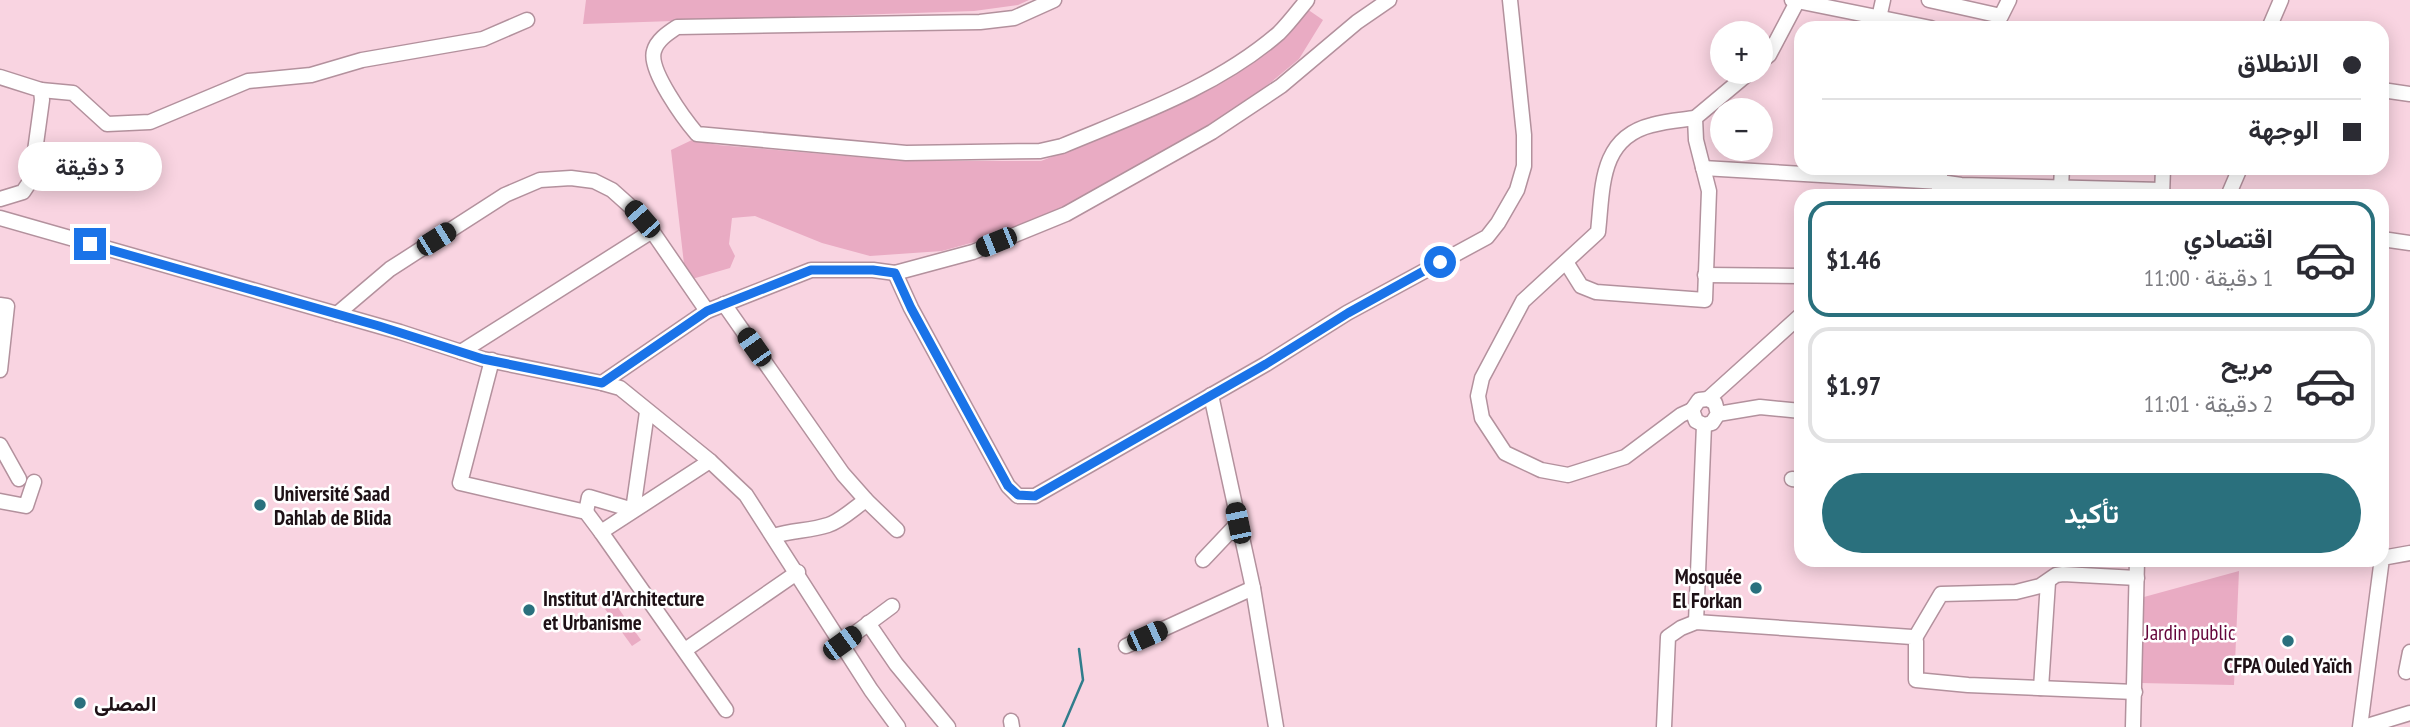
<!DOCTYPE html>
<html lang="ar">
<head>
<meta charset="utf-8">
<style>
  :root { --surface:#fff; --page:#f2f2f3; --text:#2b2b33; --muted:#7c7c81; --line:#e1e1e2; --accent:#2a707d }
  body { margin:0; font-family:"PT Sans Narrow",Vazirmatn,sans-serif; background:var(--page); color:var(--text); direction:rtl; height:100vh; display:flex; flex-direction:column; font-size:26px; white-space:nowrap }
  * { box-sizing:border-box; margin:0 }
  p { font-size:23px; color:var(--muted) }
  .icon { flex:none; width:38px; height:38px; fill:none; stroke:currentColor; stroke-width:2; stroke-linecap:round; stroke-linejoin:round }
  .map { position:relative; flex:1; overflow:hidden; direction:ltr }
  .sheet { position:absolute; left:1794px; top:189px; width:595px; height:378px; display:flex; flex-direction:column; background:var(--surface); border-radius:21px; box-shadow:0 4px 18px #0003; direction:rtl }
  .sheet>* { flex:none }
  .top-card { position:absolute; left:1794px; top:21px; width:595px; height:154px; border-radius:21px; box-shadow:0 4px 18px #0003; direction:rtl; display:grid; align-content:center; height:154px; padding:0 28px; background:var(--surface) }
  .controls { position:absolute; left:1710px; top:21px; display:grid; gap:14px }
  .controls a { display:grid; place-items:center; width:63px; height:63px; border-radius:50%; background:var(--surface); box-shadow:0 4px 18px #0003; font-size:35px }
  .end { position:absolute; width:32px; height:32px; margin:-16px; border:9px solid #1a73e8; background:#fff; box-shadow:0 0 0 4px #fff }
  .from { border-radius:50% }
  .bubble { position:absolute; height:49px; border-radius:24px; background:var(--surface); box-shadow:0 4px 18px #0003; font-size:23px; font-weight:600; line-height:49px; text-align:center; direction:rtl }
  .car { position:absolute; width:21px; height:42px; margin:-21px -10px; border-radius:9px; box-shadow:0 0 5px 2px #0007; background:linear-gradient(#222 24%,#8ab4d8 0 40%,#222 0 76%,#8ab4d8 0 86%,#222 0) }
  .top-card b { display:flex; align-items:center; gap:24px; height:66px; font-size:26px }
  .top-card b+b { border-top:2px solid var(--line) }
  .top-card i { width:18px; height:18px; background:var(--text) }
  ul { padding:12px 0 0; list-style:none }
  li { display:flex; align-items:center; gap:21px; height:116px; margin:0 14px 10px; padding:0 14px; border:4px solid var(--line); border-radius:21px }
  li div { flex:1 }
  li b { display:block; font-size:26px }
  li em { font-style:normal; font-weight:600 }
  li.on { border-color:var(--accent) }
  li>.icon { width:63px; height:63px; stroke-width:1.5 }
  .action { display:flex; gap:14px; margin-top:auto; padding:14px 28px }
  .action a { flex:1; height:80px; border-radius:42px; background:var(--accent); color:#fff; font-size:28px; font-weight:600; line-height:80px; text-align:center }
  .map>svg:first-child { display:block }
</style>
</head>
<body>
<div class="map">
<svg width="2410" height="727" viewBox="0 0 2410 727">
  <rect width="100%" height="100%" fill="#f9d4e1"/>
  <g fill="#e9abc3">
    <path d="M586,0h443l-11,5 -44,6 -391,13z"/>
    <path d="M1307,9l16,11 -24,39 -57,47 -58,39 -138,71 -57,22 -47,13 -72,5 -48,-13 -67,-27 -23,2 -3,26 6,12 -5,12 -38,11 -8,-15 -13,-114 21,-10 26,5 185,16h138l86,-33 79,-37 78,-56z"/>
    <path d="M1949,168h104v7z"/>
    <path d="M2239,571l-5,114 -94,-2 4,-86z"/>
    <path d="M606,591l35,49 -9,6 -35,-48z"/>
  </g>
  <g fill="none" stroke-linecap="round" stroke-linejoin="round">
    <path stroke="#317d8c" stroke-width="2.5" d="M1063,727l20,-47 -4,-31"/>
    <defs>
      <g id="minor">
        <path d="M1054,0l-40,18 -34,4 -303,5c-9,6 -20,13 -23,24 -6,19 31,69 43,83l209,19 134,-2 22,-5c74,-31 155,-59 217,-113 10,-10 19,-22 28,-33"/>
        <path d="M1792,0l139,28"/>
        <path d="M1929,0l72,16 8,-16"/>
        <path d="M1879,18l4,-18"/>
        <path d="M2269,28l12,-28"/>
        <path d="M1760,62l9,-7 28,-53"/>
        <path d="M0,77l41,13 1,10 -11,80 -8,12 -23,7"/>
        <path d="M41,90l32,3 34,31 43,-2 98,-41 63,-6 51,-15 121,-21 44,-19"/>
        <path d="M2382,90l28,4"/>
        <path d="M1703,168l237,14v-14"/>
        <path d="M2061,187l1,-19"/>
        <path d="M1938,196l2,-14 21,3 201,5"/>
        <path d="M2162,196l1,-28"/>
        <path d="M2228,196l12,-28"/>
        <path d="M0,218l400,114 83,27 119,24 18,5 90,73 36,34 125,195 27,37"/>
        <path d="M2382,239l28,4"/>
        <path d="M1566,262l15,24 15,6 109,8 4,-109 -13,-51 -1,-22 55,-46"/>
        <path d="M895,273l16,35 97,178 10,10h17l231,-132 81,-51 140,-76 11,-14 19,-33 7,-24v-31l-14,-135"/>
        <path d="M1705,275l96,1"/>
        <path d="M724,304l119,170 23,26 31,30"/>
        <path d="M0,305l7,1 -7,64"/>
        <path d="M337,314l53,-45 115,-74 35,-15 31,-2 23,3 18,9 19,17 21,24 55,80"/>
        <path d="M461,352l191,-121"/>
        <path d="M492,360l-32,123 126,29 15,20 109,-71"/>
        <path d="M602,383l105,-72 104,-41h62l22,3 78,-21 93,-38 146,-82 69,-46 76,-64 32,-22"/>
        <path d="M1211,395l42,193 23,139"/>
        <path d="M1708,399l93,-84"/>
        <path d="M1692,410l-11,5 -56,42 -57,18 -27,-5 -36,-17 -23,-35 -4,-22 4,-18 41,-77 75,-69c5,-44 1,-94 54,-107 14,-4 29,-5 43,-7"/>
        <path d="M1718,414l-3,-11 -7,-4 -9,1 -7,10 4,11 8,4 8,-2 6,-9 42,-7 41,4"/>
        <path d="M0,445l19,34"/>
        <path d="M1792,479l9,1"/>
        <path d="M0,501l26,5 8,-24"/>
        <path d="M586,512l3,-15 44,13 14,-98"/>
        <path d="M601,532l125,178"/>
        <path d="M774,536c18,-6 36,-5 54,-11 13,-4 26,-17 38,-25"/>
        <path d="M1203,560l35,-37"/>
        <path d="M1696,622l8,-197"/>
        <path d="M868,623l28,41 52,63"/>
        <path d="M1915,638l26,-44 75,-2 24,-6 16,-11 7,-1 74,4"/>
        <path d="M842,643l50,-37"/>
        <path d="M1126,646l127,-58"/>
        <path d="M685,650l113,-78"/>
        <path d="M2406,672l4,-20"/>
        <path d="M2041,688l7,-106"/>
        <path d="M1011,721l1,6"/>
        <path d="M1664,727l4,-90 13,-9 15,-6 216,15 4,4v39l52,5 167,7"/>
        <path d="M2133,727l4,-167"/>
        <path d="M2360,727l22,-169 28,-5"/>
        <path d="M2364,727l46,-14"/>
      </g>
    </defs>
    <use href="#minor" stroke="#b3919d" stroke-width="17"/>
    <use href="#minor" stroke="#fff" stroke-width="14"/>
  </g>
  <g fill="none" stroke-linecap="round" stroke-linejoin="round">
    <path stroke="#1a73e8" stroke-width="9" d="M90,244l289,82 104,33 119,24 105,-72 104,-41h62l22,3 16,35 97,178 10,9 17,1 231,-132 82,-51 92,-51"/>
  </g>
  <g fill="#2a707d" stroke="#fff" stroke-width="2.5">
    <circle cx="260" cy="505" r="7"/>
    <circle cx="1756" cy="588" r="7"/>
    <circle cx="529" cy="610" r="7"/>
    <circle cx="2288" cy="641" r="7"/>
    <circle cx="80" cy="703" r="7"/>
  </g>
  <g text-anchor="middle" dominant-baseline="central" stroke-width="5" stroke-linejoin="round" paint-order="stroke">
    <g font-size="21" font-weight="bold" fill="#1e1116" stroke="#fff" text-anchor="start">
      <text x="274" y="493">Université Saad<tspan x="274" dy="24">Dahlab de Blida</tspan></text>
      <text x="1742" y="576" text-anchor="end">Mosquée<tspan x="1742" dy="24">El Forkan</tspan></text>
      <text x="543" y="598">Institut d'Architecture<tspan x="543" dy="24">et Urbanisme</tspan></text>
      <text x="2288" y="665" text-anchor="middle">CFPA Ouled Yaïch</text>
      <text x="94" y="703">المصلى</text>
    </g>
    <g font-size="21" fill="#65053b" stroke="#fff">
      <text x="2190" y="632">Jardin public</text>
    </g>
  </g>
</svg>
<div class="controls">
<a>+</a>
<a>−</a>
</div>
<i class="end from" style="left:1440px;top:262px"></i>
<i class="end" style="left:90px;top:244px"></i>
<div class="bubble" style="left:18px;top:142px;width:144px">3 دقيقة</div>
<i class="car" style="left:642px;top:219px;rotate:319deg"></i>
<i class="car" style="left:436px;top:239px;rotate:58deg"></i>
<i class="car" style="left:996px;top:242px;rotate:248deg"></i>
<i class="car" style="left:754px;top:347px;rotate:325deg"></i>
<i class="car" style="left:1238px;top:523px;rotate:348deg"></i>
<i class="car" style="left:1147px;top:636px;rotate:66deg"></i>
<i class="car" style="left:842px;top:643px;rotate:54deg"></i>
<div class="top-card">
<b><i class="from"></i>الانطلاق</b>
<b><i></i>الوجهة</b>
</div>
<section class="sheet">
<ul>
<li class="on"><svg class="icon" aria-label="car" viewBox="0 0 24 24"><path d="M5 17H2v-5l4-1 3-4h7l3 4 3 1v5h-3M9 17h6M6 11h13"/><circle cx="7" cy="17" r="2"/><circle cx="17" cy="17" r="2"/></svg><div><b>اقتصادي</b><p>1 دقيقة · 11:00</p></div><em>$1.46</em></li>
<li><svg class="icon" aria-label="car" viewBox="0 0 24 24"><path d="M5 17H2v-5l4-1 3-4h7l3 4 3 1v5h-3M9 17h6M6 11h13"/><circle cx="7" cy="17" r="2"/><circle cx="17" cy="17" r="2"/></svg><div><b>مريح</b><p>2 دقيقة · 11:01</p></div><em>$1.97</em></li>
</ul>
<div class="action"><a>تأكيد</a></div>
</section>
</div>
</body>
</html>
